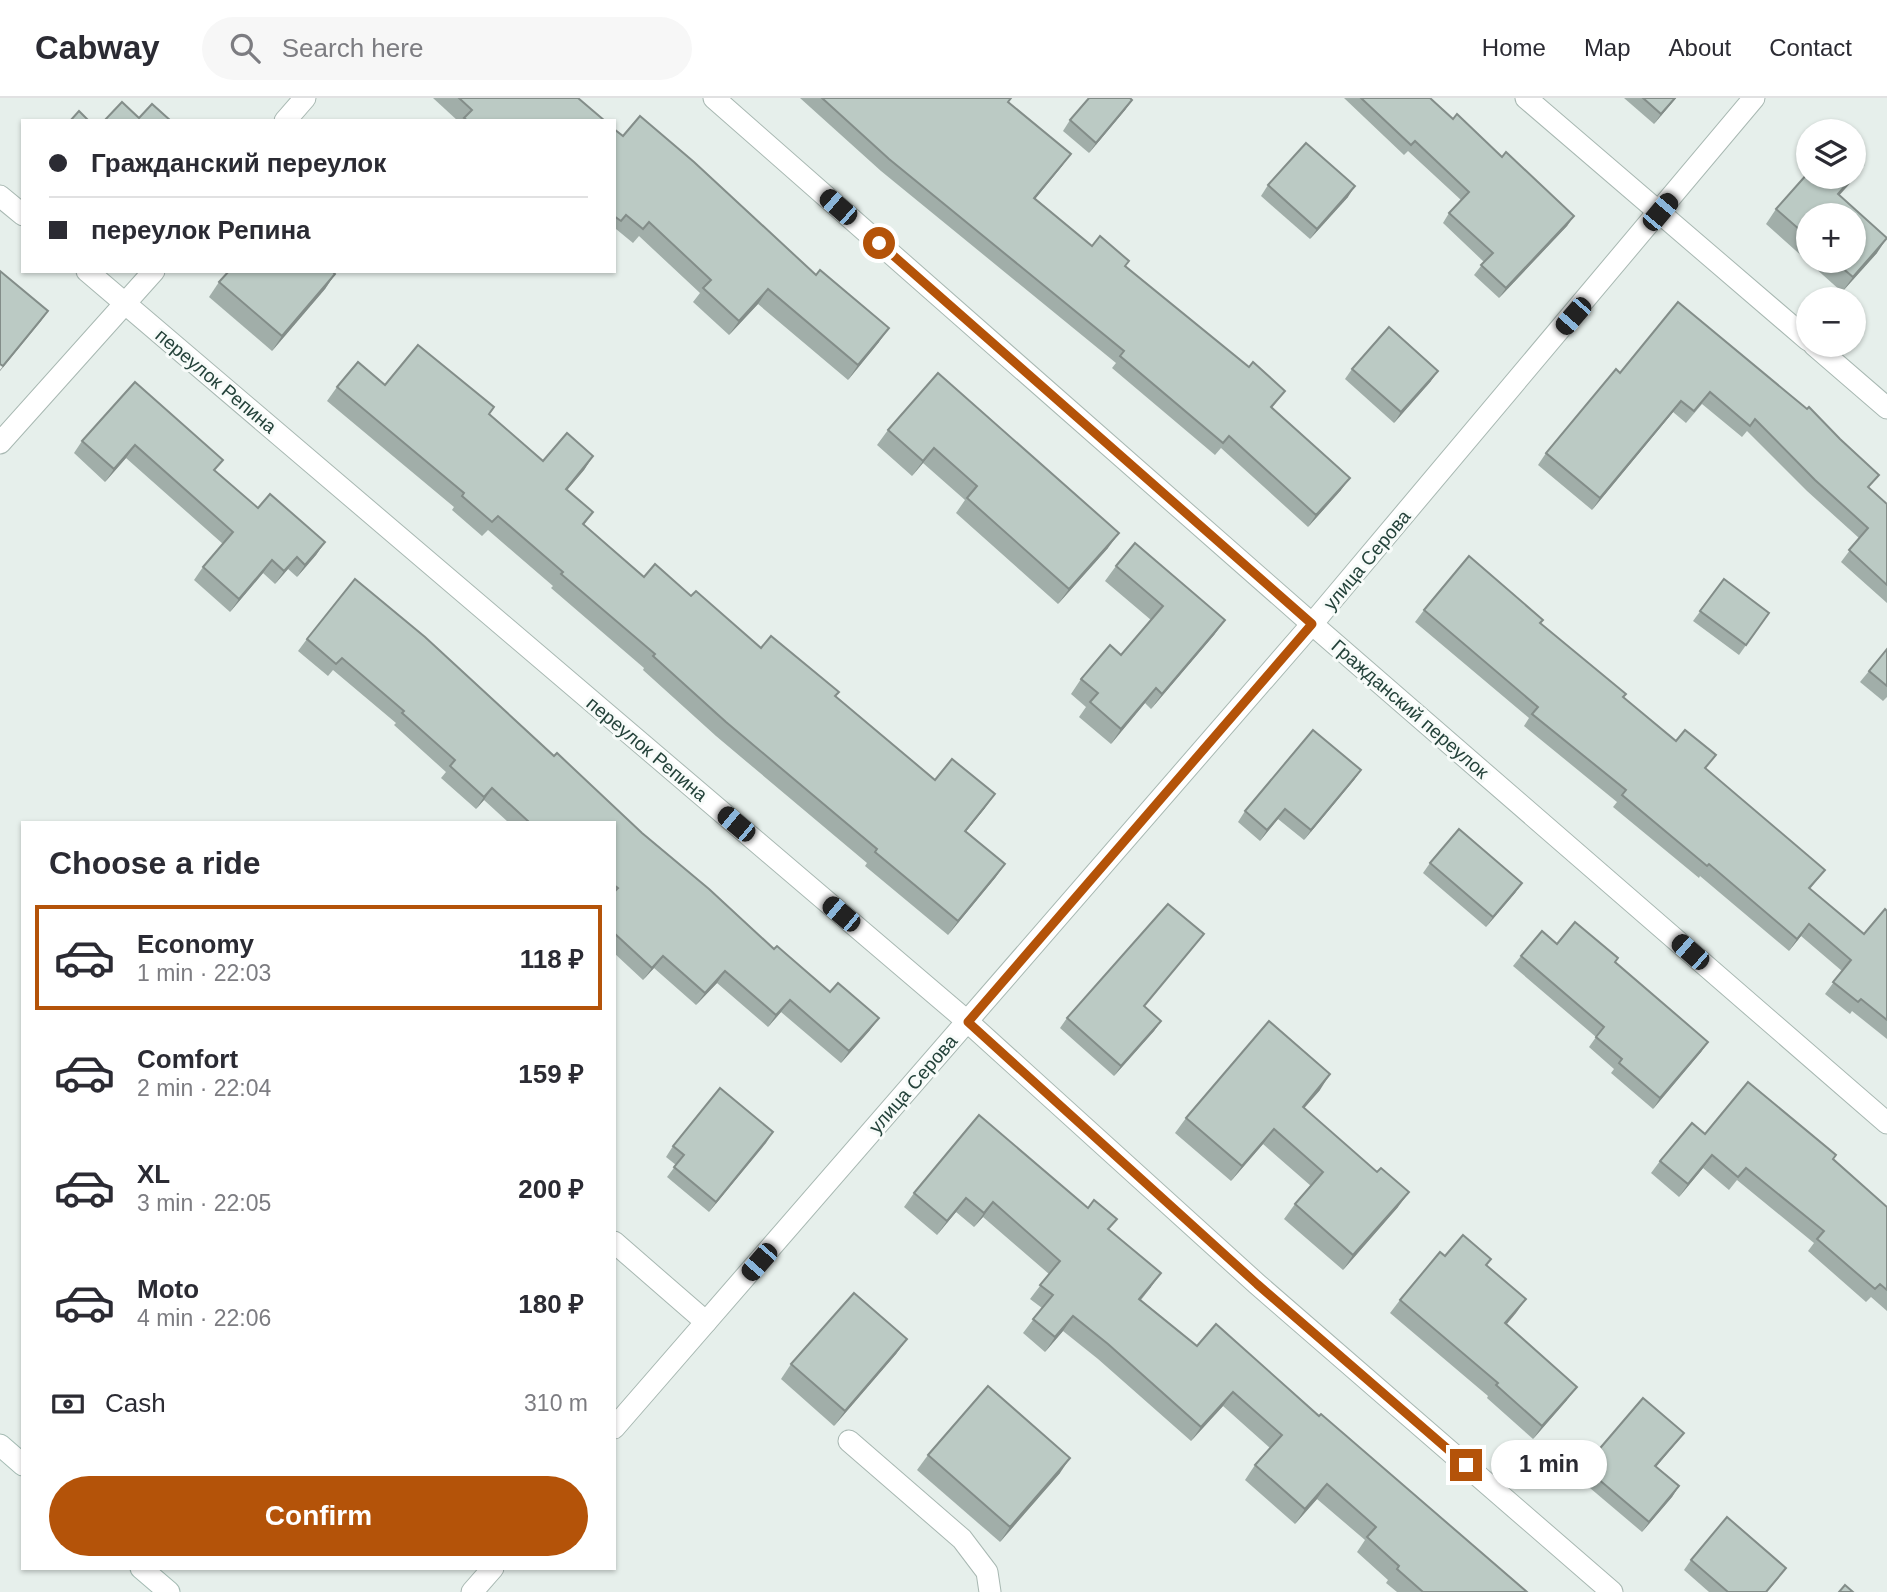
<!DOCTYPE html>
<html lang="en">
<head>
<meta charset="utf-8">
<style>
  :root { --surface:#fff; --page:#f7f7f7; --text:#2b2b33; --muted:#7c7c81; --line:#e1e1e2; --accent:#b45309 }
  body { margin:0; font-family:Arial,sans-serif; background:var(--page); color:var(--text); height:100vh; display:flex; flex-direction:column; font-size:26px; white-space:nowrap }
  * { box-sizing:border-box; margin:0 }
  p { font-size:23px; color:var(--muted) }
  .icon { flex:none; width:38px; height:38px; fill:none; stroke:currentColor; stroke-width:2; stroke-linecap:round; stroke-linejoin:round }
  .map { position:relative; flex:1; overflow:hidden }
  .details { position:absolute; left:21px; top:723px; width:595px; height:749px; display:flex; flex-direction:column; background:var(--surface); border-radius:0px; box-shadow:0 2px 5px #0004 }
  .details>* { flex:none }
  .top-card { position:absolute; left:21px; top:21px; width:595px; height:154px; border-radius:0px; box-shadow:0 2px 5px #0004; display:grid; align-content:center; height:154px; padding:0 28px; background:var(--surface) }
  .buttons { position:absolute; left:1796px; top:21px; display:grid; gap:14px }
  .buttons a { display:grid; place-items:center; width:70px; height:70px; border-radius:50%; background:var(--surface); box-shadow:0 2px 5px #0004; font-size:35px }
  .end { position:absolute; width:32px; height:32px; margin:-16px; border:9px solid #b45309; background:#fff; box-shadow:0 0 0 4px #fff }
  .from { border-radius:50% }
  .bubble { position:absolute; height:49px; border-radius:24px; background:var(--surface); box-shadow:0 2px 5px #0004; font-size:23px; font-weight:700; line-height:49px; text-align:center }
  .car { position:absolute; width:21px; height:42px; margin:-21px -10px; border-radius:9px; box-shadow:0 0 5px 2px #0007; background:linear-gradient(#222 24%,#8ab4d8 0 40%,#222 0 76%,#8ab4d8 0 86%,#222 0) }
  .top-card b { display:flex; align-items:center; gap:24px; height:66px; font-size:26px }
  .top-card b+b { border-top:2px solid var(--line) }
  .top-card i { width:18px; height:18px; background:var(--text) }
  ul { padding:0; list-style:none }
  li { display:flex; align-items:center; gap:21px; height:105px; margin:0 14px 10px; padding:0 14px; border:4px solid transparent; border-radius:0px }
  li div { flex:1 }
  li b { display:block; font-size:26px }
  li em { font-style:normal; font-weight:700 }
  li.current { border-color:var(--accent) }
  li>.icon { width:63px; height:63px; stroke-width:1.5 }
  h2 { padding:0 28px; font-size:32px; line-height:84px }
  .pay { display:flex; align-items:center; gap:18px; height:77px; padding:0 28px; font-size:26px }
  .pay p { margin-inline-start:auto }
  .action { display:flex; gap:14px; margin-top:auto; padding:14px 28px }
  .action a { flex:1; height:80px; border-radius:42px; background:var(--accent); color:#fff; font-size:28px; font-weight:700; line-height:80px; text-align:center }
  header { display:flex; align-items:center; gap:42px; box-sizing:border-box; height:98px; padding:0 35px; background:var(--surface); border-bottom:2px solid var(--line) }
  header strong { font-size:33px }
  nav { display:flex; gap:38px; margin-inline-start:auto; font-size:24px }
  .search { width:490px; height:63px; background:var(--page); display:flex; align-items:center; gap:18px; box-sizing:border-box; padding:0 24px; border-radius:38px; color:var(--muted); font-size:26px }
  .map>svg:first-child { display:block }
</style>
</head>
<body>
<header>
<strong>Cabway</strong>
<div class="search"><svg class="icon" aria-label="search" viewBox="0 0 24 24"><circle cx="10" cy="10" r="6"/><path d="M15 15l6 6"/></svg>Search here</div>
<nav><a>Home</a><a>Map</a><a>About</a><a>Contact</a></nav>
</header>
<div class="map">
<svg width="1887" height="1494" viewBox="0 0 1887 1494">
  <rect width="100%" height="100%" fill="#e6efeb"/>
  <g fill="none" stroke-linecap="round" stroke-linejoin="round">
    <defs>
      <g id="lane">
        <path d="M614,1144l92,80"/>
        <path d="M849,1343l113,98 25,33 3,20"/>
      </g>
      <g id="street">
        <path d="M714,0l598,526 575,499"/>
        <path d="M1526,0l282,242"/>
        <path d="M285,23l20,-23"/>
        <path d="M0,98l23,19"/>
        <path d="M87,173l881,751 289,262 355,308"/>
        <path d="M1814,247l73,63"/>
        <path d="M0,345l154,-172"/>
        <path d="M614,1330l698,-804 442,-526"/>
        <path d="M472,1494l21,-24"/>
      </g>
      <g id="secondary">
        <path d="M0,1347l23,20"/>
        <path d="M141,1470l28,24"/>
      </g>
    </defs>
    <use href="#lane" stroke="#a8b8b2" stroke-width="23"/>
    <use href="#street" stroke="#a8b8b2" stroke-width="23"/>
    <use href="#secondary" stroke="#a4bbb3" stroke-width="23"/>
    <use href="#lane" stroke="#fff" stroke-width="21"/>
    <use href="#street" stroke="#fff" stroke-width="21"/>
    <use href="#secondary" stroke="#fff" stroke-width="21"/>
  </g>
  <g fill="#a1aea9" fill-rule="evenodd">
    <path d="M433,0h145l27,23h-147z"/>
    <path d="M800,0h211l-3,4 54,64 -27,33 57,47 33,21 124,100 36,24 -13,17 69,82 -33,37 -87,-79 -6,7 -103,-87 4,-5 -235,-192z"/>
    <path d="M1344,0h86l23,21 49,38 72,59 -7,10 -68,72 -25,-23 10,-13 -41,-39 6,-10 12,-13 -53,-49 -4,4z"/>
    <path d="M1624,0h52l-22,26z"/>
    <path d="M1132,2l-7,10 -36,43 -26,-22 7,-11z"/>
    <path d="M614,31l265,213 -31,38 -90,-76 -29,31 -36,-33 7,-9 -61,-57 -6,7 -17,-14 -2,2z"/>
    <path d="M1853,82l-14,15 38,58 -35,39 -76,-68 10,-15zM1808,117l45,46h-45z"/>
    <path d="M1268,87l80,12 -38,42 -49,-43z"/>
    <path d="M335,176l-10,15 -53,62 -63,-54 10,-15z"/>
    <path d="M1678,204l191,186 18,16v99l-46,-41 18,-24 -52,-47 -60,-60 -5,6 -40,-33 -16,19 -13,-11 -81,98 -54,-45 8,-12 74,-80z"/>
    <path d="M1352,271l79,12 -37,42 -49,-44z"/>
    <path d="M938,275l170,175 -50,56 -102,-91 9,-13 -42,-37 -11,13 -35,-31 11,-15z"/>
    <path d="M135,284l80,89 43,37 67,34 -9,13 -19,22 -9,-8 -13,15 -12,-11 -33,39 -36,-32 9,-13 20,-23 -97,-86 -21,24 -31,-29 8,-12z"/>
    <path d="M385,287l104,30 54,46 50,-5 -9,14 -17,20 26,22 -9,13 60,52 47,19 70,52 75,49 99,83 50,28 -19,23 39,33 -10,14 -47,57 -83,-69 2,-3 -151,-127 -73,-66 1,-2 -93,-80 2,-2 -65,-56 -6,6 -30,-26 2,-3 -127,-106 10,-14z"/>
    <path d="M1116,468l109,54 -11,15 -63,74 -6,-6 -34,41 -32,-27 7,-10 -15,-13 10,-15 40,-24 30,-35 -46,-39z"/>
    <path d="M1724,481l45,34 -30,42 -46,-34z"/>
    <path d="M1424,512l117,14 82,74 202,172 -15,19 54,45 23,-23v128l-35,-28 -2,3 -25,-20 17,-23 -41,-35 -12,15 -89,-75 -1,2 -86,-71 4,-5 -93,-76 5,-8 -114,-96z"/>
    <path d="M307,541l247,117 220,193 96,81 -29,33 -60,-51 -13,15 -51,-44 -21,22 -42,-37 -11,12 -29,-27v-131h-106l-24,-22 -8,9 -35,-31 5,-6 -52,-47 2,-2 -63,-53 -5,6 -30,-25z"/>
    <path d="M1887,551v48l-4,4 -23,-19z"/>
    <path d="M1361,672l-7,10 -50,60 -26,-21 -18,22 -22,-19 7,-11z"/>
    <path d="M1430,765l92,20 -7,10 -29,34 -63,-54z"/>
    <path d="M1204,836l-8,10 -52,62 17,15 -7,10 -40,45 -54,-48 7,-10z"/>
    <path d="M1557,846l58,18 93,80 -7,10 -48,57 -42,-36 3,-4 -25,-22 7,-10 -83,-71 8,-10z"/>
    <path d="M1320,992l-16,18 73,64 21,35 -55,63 -59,-51 11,-15 16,-18 -48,-42 -32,37 -56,-48 11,-15z"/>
    <path d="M979,1017l130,115 42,57 -10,13 56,46 122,70 208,176h-130l-11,-9 2,-3 -31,-28 8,-12 -48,-41 -22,25 -50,-44 10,-15 15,-17 -47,-42 -32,35 -93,-82 -35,-28 -18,21 -22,-19 19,-25 -12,-9 19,-25 -66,-57 -9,10 -18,-15 -19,23 -33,-28 10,-14z"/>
    <path d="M773,1034l-64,80 -42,-35 9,-12 -10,-8 7,-11z"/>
    <path d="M1705,1036l128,26 54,47v104l-16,-14 -5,5 -58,-51 6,-8 -77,-63 -8,10 -26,-22 -24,29 -28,-24 9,-12z"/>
    <path d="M1445,1158l42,10 39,33 -20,25 61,76 -34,39 -46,-41 1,-2 -98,-83 10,-13z"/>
    <path d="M907,1241l-11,15 -62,72 -53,-47 10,-15z"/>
    <path d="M1684,1335l-8,10 -20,24 23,19 -7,11 -30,35 -65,-55 7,-10z"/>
    <path d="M928,1357l132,18 -60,69 -83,-72z"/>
    <path d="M1691,1462l88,18 -12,14h-58l-25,-22z"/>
  </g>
  <g fill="#838d89">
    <path d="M1675,0h1l-22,26 7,-10z"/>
    <path d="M1132,2l-7,10 -36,43 7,-10z"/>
    <path d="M1071,56l-9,12 -36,44 8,-12z"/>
    <path d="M1863,67l-10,15 -26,29 11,-15z"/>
    <path d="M1355,88l-7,11 -38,42 7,-10z"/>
    <path d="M1574,118l-7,10 -68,72 7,-10z"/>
    <path d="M1887,140l-10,15 -35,39 11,-15z"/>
    <path d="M335,176l-10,15 -53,62 10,-15z"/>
    <path d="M768,191l-10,15 -29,31 10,-14z"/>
    <path d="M48,213l-7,10 -41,50v-1z"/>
    <path d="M889,230l-10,14 -31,38 10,-15z"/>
    <path d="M1438,273l-7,10 -37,42 7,-11z"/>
    <path d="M1681,303l-8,11 -81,98 8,-12z"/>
    <path d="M135,347l-9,13 -21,24 9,-13z"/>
    <path d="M934,350l-11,15 -11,13 11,-15z"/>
    <path d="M593,358l-9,14 -28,33 10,-14z"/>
    <path d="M1350,380l-9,12 -33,37 8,-12z"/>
    <path d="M1119,435l-11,15 -50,56 11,-15z"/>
    <path d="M325,444l-9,13 -19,22 8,-12z"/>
    <path d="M297,459l-9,12 -13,15 9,-13z"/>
    <path d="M272,462l-9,13 -33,39 9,-13z"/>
    <path d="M1225,522l-11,15 -63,74 11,-15z"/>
    <path d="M1156,590l-11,15 -34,41 10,-15z"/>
    <path d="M1361,672l-7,10 -50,60 7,-10z"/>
    <path d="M492,690l-8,12 -8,9 8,-12z"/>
    <path d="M995,696l-10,14 -30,37 10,-14z"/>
    <path d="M1285,711l-7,10 -18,22 7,-11z"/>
    <path d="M1005,766l-10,14 -47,57 10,-14z"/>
    <path d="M1522,785l-7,10 -29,34 7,-10z"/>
    <path d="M1809,826l-8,12 -12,15 8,-12z"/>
    <path d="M663,858l-9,12 -11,12 9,-12z"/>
    <path d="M725,873l-8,12 -21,22 9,-12z"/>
    <path d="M790,902l-9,12 -13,15 8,-12z"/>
    <path d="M879,920l-9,12 -29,33 8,-12z"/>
    <path d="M1161,923l-7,10 -40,45 7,-10z"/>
    <path d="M1708,944l-7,10 -48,57 7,-11z"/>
    <path d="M1330,976l-10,16 -28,32 11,-15z"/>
    <path d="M1274,1031l-11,15 -32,37 11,-15z"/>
    <path d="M773,1034l-7,11 -57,69 7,-10z"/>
    <path d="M1712,1057l-9,13 -24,29 9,-13z"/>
    <path d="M1409,1094l-11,15 -55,63 10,-15z"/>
    <path d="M966,1100l-10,14 -19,23 10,-14z"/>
    <path d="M993,1104l-10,15 -9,10 10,-14z"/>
    <path d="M1161,1175l-10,14 -22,26 10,-14z"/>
    <path d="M1526,1201l-10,14 -20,24 9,-14z"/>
    <path d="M1073,1218l-10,15 -18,21 10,-15z"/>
    <path d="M907,1241l-11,15 -62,72 11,-15z"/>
    <path d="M1577,1289l-10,13 -34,39 9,-13z"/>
    <path d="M1233,1294l-10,14 -32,35 10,-14z"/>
    <path d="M1684,1335l-8,10 -28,33 7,-10z"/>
    <path d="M1070,1360l-10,15 -60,69 10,-15z"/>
    <path d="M1327,1386l-10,15 -22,25 10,-15z"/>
    <path d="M1679,1388l-7,11 -30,35 7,-10z"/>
  </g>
  <g fill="#bbcac4" stroke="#838d89" stroke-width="2">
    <path d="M459,0h119l27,23h-137l-4,-3 8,-8z"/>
    <path d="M822,0h189l-3,4 63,52 -37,44 58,48 8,-10 29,25 -4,5 124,101 4,-5 32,29 -14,16 79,71 -34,37 -87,-79 -6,7 -103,-87 4,-5 -235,-192z"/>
    <path d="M1089,0h41l2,2 -36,43 -26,-23z"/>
    <path d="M1361,0h69l23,21 4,-5 45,43 4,-5 68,64 -68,72 -25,-23 12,-12 -44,-40 20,-21 -54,-51 -4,4z"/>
    <path d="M1643,0h32l-14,16z"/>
    <path d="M122,4l17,16 13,-14 19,17h-67z"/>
    <path d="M79,13l10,10h-19z"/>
    <path d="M640,18l54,46 122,113 4,-5 69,58 -31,37 -90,-76 -29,32 -36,-33 8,-8 -62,-58 -6,7 -17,-14 -5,6 -7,-5v-87l9,7z"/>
    <path d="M1306,45l49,43 -38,43 -49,-44z"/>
    <path d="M1853,58l10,9 -10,11z"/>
    <path d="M1808,75v4h45l-15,17 49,44 -34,39 -19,-16h19v-46h-45v22l-32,-28z"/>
    <path d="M0,173l48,40 -45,55 -3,-2z"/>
    <path d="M229,173h103l3,3 -53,62 -63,-54z"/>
    <path d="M1678,204l129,107 2,-2 31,32 39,36 -11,12 19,17v81l-38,-35 19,-22 -53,-48 -60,-61 -5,7 -40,-34 -16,19 -13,-10 -81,97 -54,-45 70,-84 4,4z"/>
    <path d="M1389,229l49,44 -37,41 -49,-43z"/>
    <path d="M418,247l76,62 -5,7 54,47 24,-28 26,23 -27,33 27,23 -10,12 61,53 11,-13 36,32 5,-5 65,57 10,-12 68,56 -4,4 100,84 17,-21 43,35 -30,37 40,33 -47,57 -83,-69 2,-3 -151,-127 -73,-66 2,-2 -94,-80 2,-2 -65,-56 -6,6 -30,-26 2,-3 -127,-106 21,-25 27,23z"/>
    <path d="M938,275l181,160 -50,56 -102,-91 10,-12 -43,-38 -11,13 -35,-31z"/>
    <path d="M135,284l88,78 -9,10 44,38 12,-14 55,48 -20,23 -8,-8 -13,14 -12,-11 -33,39 -36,-32 30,-35 -98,-87 -21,24 -32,-28z"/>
    <path d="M1135,445l90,77 -63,74 -6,-6 -35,41 -31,-27 8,-9 -17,-14 29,-34 11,10 42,-49 -47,-40z"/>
    <path d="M1469,458l74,64 -3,3 86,71 -3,3 53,44 9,-11 31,25 -11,13 120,102 -16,18 55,46 21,-25 2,2v109l-26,-21 -3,3 -25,-20 18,-22 -42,-36 -12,15 -88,-75 -2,2 -85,-71 4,-5 -94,-76 6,-7 -114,-97z"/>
    <path d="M355,481l70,58 129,119 3,-3 85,80 67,56 65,60 3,-3 53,46 8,-9 41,35 -30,33 -59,-51 -14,15 -51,-44 -20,22 -42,-37 -11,12 -38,-35v-41l4,-4 -4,-3v-63h-85l-37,-34 -8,9 -34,-31 5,-6 -53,-47 2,-2 -62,-53 -6,6 -29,-25z"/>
    <path d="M1724,481l45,34 -23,32 -46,-34z"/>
    <path d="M1887,551v37l-18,-15z"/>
    <path d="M1313,632l48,40 -50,60 -26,-21 -18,21 -22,-19z"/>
    <path d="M1459,731l63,54 -29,34 -63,-54z"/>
    <path d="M1168,806l36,30 -60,72 17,15 -40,45 -54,-48z"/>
    <path d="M1575,824l43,36 -3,4 93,80 -48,56 -41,-35 3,-4 -26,-22 8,-10 -83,-71 21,-25 15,13z"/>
    <path d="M1269,923l61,53 -27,33 74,65 4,-4 28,24 -56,63 -58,-51 28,-32 -49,-43 -32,37 -56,-48z"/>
    <path d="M1748,984l88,73 -3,4 54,48v83l-7,-6 -5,5 -58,-50 7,-8 -78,-63 -8,9 -26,-22 -24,29 -28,-23 32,-38 13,11z"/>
    <path d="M720,990l53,44 -57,70 -42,-35 10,-12 -11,-9z"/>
    <path d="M979,1017l109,93 6,-8 23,19 -9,10 53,44 -22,26 58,47 19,-22 103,92 2,-2 206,178h-104l-26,-23 2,-3 -32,-29 9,-10 -49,-43 -22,25 -50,-44 27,-30 -49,-43 -32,35 -93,-83 -35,-28 -18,21 -22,-18 20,-24 -13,-10 20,-24 -67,-59 -9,11 -18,-15 -19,23 -33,-28z"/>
    <path d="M1463,1137l28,24 -5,6 40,34 -21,24 72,64 -35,39 -46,-41 2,-2 -98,-83 40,-48 5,4z"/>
    <path d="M854,1195l53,46 -62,72 -54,-47z"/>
    <path d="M988,1288l82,72 -60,69 -82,-72z"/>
    <path d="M1643,1300l41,35 -29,33 24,20 -30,36 -65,-55z"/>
    <path d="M1727,1419l59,51 -20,24h-38l-37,-32z"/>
    <path d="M1845,1487l8,7h-14z"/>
  </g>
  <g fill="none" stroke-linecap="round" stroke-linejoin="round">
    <path stroke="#b45309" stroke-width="9" d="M879,145l433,381 -344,398 289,262 209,181"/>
  </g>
  <g text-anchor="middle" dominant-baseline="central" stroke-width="6" stroke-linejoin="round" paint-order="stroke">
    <g font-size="19" fill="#24423a" stroke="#f7fbf9">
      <text transform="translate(216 283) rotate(40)">переулок Репина</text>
      <text transform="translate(1367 462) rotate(-50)">улица Серова</text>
      <text transform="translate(1410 611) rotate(41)">Гражданский переулок</text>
      <text transform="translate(647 651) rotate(40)">переулок Репина</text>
      <text transform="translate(913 986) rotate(-49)">улица Серова</text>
    </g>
  </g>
</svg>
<div class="buttons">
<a><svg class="icon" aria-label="layers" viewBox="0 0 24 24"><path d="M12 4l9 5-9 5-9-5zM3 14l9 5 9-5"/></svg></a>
<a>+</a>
<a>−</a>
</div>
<i class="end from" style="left:879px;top:145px"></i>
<i class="end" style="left:1466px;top:1367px"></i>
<div class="bubble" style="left:1491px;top:1342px;width:116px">1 min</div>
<i class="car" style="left:838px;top:109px;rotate:311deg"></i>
<i class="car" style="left:1660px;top:114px;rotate:40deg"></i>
<i class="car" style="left:1573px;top:218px;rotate:221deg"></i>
<i class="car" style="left:736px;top:726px;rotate:310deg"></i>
<i class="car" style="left:841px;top:816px;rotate:310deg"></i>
<i class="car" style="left:1690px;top:854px;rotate:311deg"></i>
<i class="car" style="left:759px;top:1164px;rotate:221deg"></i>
<div class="top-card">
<b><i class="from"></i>Гражданский переулок</b>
<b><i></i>переулок Репина</b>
</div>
<section class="details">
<h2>Choose a ride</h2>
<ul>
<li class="current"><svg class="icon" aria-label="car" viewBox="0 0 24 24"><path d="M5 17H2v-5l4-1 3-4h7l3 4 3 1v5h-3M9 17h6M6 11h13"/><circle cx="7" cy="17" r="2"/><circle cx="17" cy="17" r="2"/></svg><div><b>Economy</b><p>1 min · 22:03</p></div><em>118 ₽</em></li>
<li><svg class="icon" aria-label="car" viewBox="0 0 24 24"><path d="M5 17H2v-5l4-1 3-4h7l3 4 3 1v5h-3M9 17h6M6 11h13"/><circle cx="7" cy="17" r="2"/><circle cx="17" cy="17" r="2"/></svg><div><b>Comfort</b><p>2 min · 22:04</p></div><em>159 ₽</em></li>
<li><svg class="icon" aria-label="car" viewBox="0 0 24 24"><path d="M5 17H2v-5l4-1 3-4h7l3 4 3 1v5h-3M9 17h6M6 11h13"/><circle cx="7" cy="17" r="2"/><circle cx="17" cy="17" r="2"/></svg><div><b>XL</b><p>3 min · 22:05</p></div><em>200 ₽</em></li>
<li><svg class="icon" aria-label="car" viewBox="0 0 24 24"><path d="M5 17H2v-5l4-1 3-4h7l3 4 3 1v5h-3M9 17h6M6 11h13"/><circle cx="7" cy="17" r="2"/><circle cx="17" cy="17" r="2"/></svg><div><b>Moto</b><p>4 min · 22:06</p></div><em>180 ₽</em></li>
</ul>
<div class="pay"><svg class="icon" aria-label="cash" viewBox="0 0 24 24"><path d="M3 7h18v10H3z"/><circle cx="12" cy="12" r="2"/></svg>Cash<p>310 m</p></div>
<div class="action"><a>Confirm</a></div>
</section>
</div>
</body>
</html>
